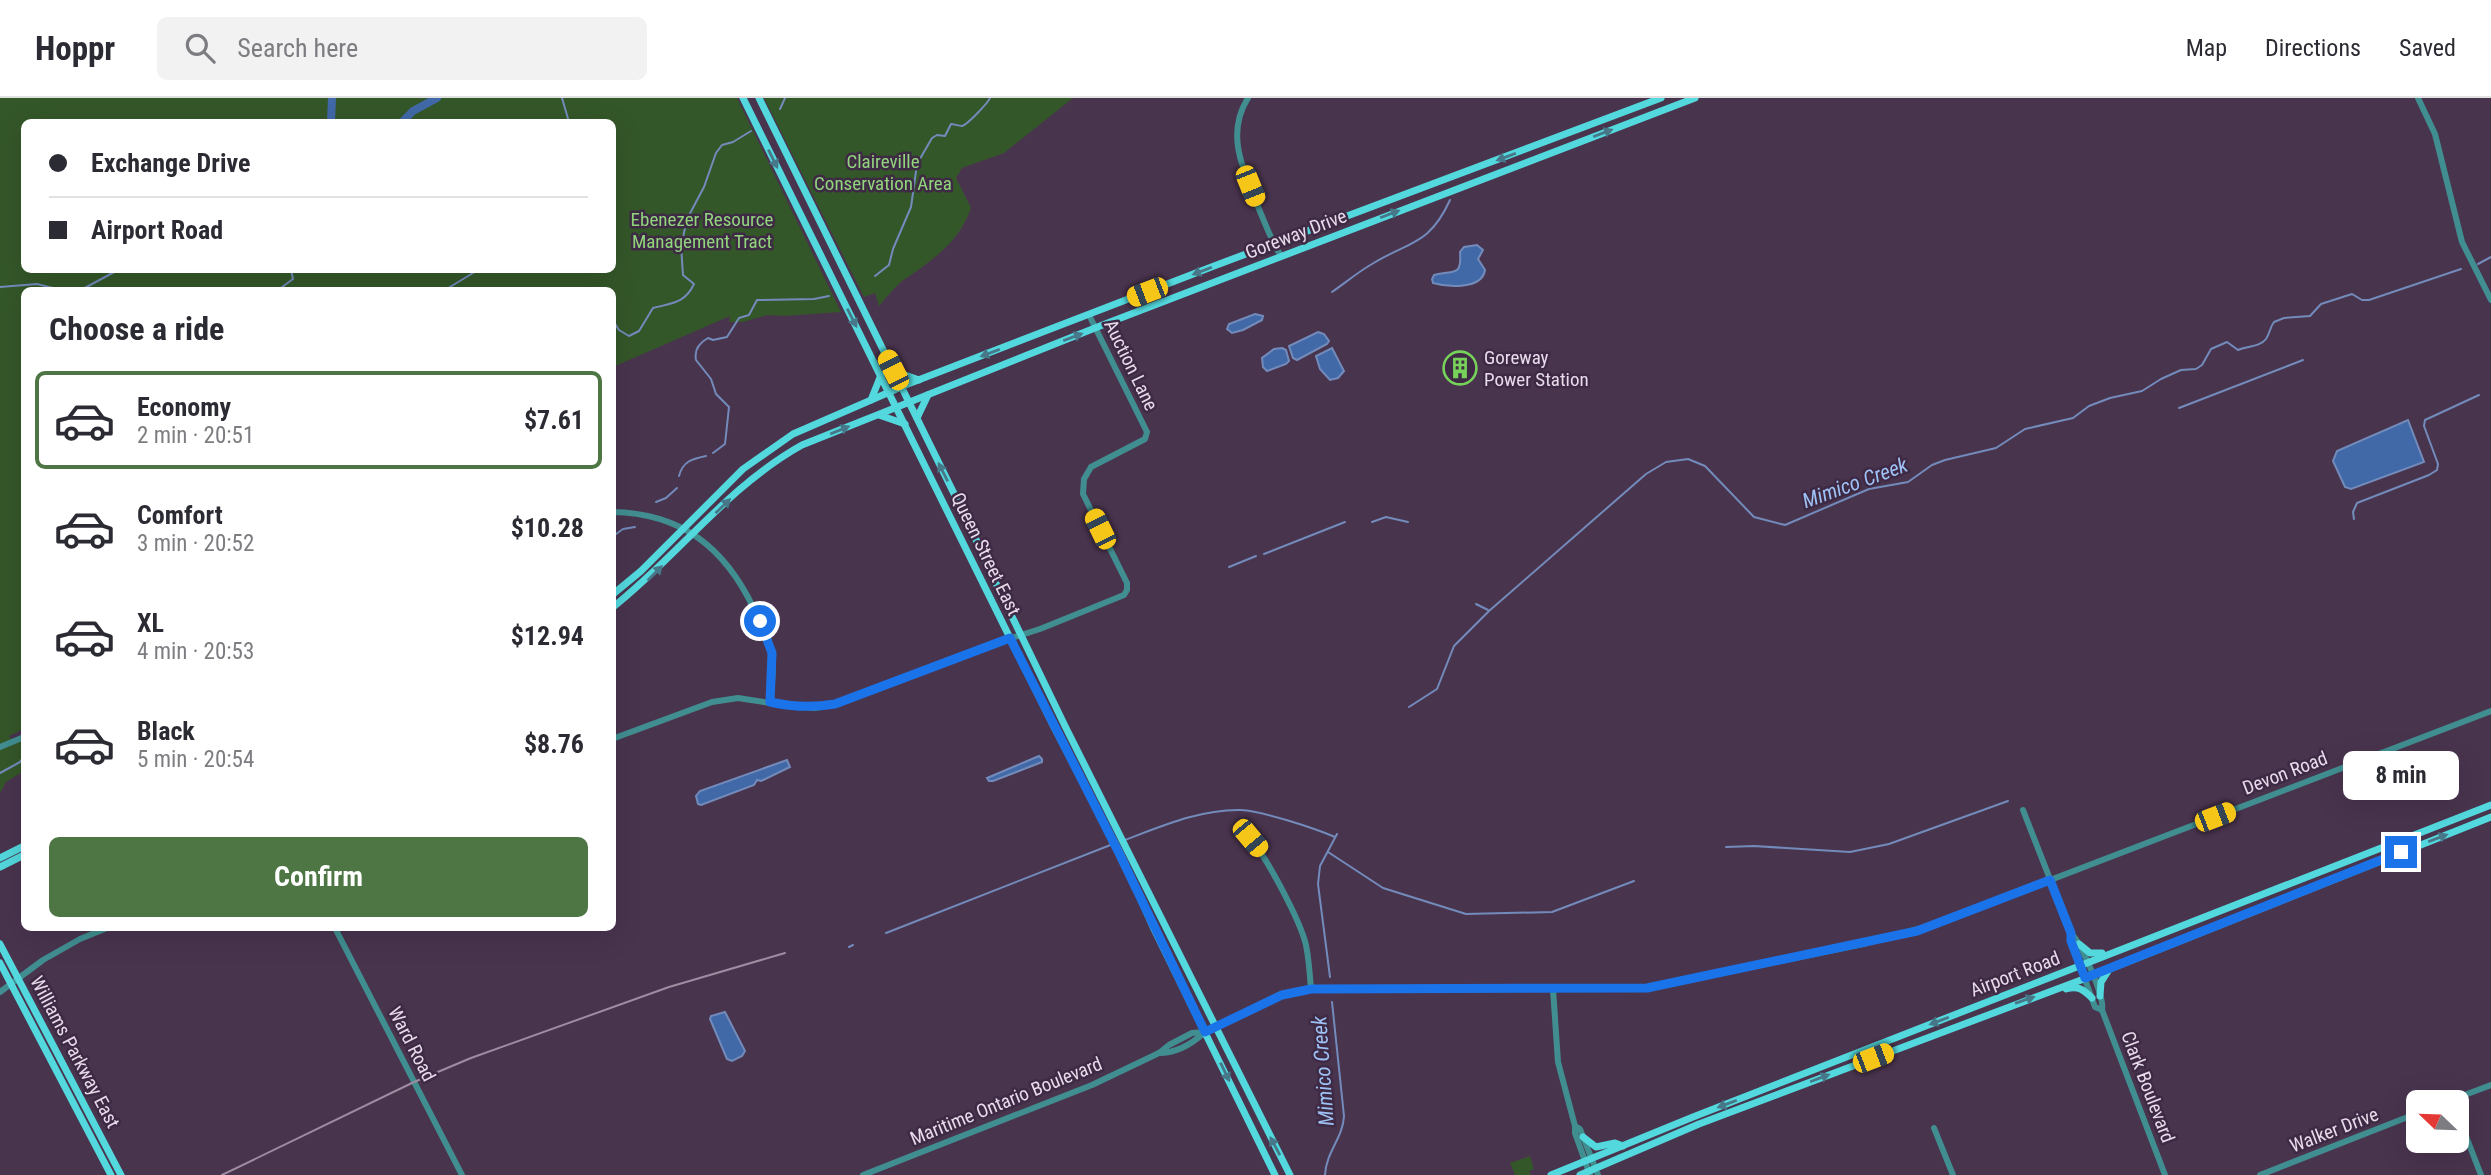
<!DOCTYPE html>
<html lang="en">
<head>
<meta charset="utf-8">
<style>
  :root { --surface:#fff; --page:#f2f2f3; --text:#2b2b33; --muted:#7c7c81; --line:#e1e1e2; --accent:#4d7644 }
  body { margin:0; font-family:"Roboto Condensed",sans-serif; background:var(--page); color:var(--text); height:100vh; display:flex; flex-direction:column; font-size:26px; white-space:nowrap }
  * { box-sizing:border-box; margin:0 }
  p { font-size:23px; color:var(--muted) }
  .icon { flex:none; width:38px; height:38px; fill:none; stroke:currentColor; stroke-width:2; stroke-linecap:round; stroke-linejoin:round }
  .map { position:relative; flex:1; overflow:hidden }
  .side { position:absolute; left:21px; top:189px; width:595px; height:644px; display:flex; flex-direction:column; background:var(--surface); border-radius:10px; box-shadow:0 7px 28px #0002 }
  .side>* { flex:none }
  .guide { position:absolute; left:21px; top:21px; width:595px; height:154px; border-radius:10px; box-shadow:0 7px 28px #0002; display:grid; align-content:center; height:154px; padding:0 28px; background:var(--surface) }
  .needle { width:46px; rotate:293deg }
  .buttons { position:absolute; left:2406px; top:992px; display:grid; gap:14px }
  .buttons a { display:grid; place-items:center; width:63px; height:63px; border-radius:10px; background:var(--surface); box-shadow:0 7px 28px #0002; font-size:35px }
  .end { position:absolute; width:32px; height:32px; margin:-16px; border:9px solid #1a73e8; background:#fff; box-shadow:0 0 0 4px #fff }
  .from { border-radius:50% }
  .bubble { position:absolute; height:49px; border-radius:10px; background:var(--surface); box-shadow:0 7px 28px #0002; font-size:23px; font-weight:700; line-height:49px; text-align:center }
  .car { position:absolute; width:21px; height:42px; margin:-21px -10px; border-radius:9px; box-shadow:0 0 5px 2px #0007; background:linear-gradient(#f5c518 24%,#345 0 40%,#f5c518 0 76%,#345 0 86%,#f5c518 0) }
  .guide b { display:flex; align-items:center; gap:24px; height:66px; font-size:26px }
  .guide b+b { border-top:2px solid var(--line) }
  .guide i { width:18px; height:18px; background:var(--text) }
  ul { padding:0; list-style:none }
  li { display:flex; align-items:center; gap:21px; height:98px; margin:0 14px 10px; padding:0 14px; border:4px solid transparent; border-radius:10px }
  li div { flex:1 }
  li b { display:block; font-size:26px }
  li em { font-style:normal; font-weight:700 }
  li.active { border-color:var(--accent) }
  li>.icon { width:63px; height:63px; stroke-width:1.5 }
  h2 { padding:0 28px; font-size:32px; line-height:84px }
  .primary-button { display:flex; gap:14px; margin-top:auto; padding:14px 28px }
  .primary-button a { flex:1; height:80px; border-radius:10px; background:var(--accent); color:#fff; font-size:28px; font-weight:700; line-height:80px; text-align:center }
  header { display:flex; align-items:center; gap:42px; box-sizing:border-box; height:98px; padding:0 35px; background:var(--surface); border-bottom:2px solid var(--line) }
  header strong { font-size:33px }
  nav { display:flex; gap:38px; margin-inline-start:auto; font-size:24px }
  .search { width:490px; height:63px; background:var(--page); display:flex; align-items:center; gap:18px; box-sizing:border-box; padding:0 24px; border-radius:10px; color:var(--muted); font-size:26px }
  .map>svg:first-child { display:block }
</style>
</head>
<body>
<header>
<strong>Hoppr</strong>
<div class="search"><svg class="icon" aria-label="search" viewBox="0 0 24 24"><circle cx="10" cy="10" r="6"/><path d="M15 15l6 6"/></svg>Search here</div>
<nav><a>Map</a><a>Directions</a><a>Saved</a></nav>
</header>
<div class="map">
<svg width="2491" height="1077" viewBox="0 0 2491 1077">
  <rect width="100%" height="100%" fill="#49344e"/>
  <g fill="#345729" fill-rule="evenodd">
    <path d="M0,0h737l104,214 -57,4 -17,-1 -24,7h-14l1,-6 -117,51 -1,-77h-588v439l-15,7 3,4 12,-4v35l-18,11 -6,11zM24,24h588v148h-588z"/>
    <path d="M764,0h309l-69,55 -42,15 -6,10 15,30c-11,33 -38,52 -66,71 -9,6 -18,18 -26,27l-4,-13 -11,4z"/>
    <path d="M1530,1058l4,13 -5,2 2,4h-16l-5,-12z"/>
  </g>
  <g fill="#4169a7" stroke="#738bbb" stroke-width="2">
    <path d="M1477,147l6,5 -5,9 7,11c-3,20 -38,17 -52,13l-1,-4 2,-4c20,-5 28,2 26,-23l4,-5z"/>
    <path d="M1255,216l8,2 -1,4 -19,10 -11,3 -5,-4 2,-5z"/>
    <path d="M1318,234l6,2 5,7 -2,3 -30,16 -4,-2 -4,-12z"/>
    <path d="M1282,250l4,2 3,11 -3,3 -19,7 -4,-4 -1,-9 12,-9z"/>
    <path d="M1332,250l12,23 -6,7 -8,2 -10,-11 -4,-13z"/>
    <path d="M2408,322l16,42 -73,27 -6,-2 -12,-26 4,-10z"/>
    <path d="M1039,658l3,3v3l-49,19h-4l-2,-3z"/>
    <path d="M787,662l3,7 -29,14 -4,-1 -3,5 -53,20 -3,-1 -2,-8 4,-5z"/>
    <path d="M725,914l20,39 -3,5 -10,5 -5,-2 -17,-40 1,-3z"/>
  </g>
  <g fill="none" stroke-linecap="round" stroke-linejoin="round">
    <g stroke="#738bbb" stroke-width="2">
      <path d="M562,0l7,24"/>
      <path d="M780,11l5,-11"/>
      <path d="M2478,166l13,-7"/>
      <path d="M875,178l14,-11 4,-16 18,-42 6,-43 15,-26 5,-3 8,1 6,-12c3,0 7,2 11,2 5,-1 26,-23 28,-28"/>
      <path d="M0,189l37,-3 24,6"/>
      <path d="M81,192l37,-20"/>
      <path d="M278,192l15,-11 -2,-9"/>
      <path d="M445,192l33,-20"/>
      <path d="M1332,194c13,-9 26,-20 40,-28 37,-23 57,-18 78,-64"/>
      <path d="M612,221l7,11 10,6 10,-5 14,-23c20,-5 32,-5 41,-24l-11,-9 -2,-29 6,-27 17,-32 12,-34 6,-8 11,-3 18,-11"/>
      <path d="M2179,310l124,-48"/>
      <path d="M713,355l12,-9 4,-37 -13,-13 -5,-15 -15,-19c-2,-10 3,-17 12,-22l5,2 14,-3 12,-19 10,-3 8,-15 57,-1 15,-3"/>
      <path d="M679,378c4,-15 13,-17 27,-20"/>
      <path d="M656,404l10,-4 11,-10"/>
      <path d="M2354,421l-1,-7 4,-9 72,-28 8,-5 1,-6 -14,-38 1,-6 54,-25"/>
      <path d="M1372,424l14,-5 22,5"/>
      <path d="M612,439l11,-8 12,-2"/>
      <path d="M1264,456l81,-32"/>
      <path d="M1229,469l27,-11"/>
      <path d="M1476,506l12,6"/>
      <path d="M24,511v3"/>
      <path d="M1409,609l28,-18 17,-43 35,-35 157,-137 20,-12 22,-3 17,7 49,51 31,8 84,-36 39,-7 24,-17 13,-5 51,-12 29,-19 48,-11 16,-12 21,-8 32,-7 19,-12 20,-9 15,-1 6,-4 9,-16 16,-7 11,8c9,-4 22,-3 28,-11 4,-6 4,-12 8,-17l10,-4 26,-2 11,-12 31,-10 10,6h7l92,-31"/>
      <path d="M0,675l20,-11 4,-6"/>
      <path d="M1125,742c37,-14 76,-31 116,-30 21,1 73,18 94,27"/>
      <path d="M1726,749l28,-1 96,6 39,-8 119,-43"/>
      <path d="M1328,754l55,36 83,26 86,-2 82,-31"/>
      <path d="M886,835l227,-89"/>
      <path d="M849,849l4,-2"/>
      <path d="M1330,879l-12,-93 2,-18 17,-32"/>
      <path d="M1325,1077c1,-23 18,-37 19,-59l-12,-114"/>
    </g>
    <g stroke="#4169a7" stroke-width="8">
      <path d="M331,24l1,-24"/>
      <path d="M402,24l11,-11 24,-13"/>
    </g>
    <g stroke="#418e91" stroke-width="6">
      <path d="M1248,0c-22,35 -6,69 8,104 8,18 14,37 25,54"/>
      <path d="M2418,0l17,36 27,108 29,58"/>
      <path d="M612,414c70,1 113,36 142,97 7,14 16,29 18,45 2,16 0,33 -2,48"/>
      <path d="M612,641l100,-37 26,-4 52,8 25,2 20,-4 164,-62 41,-13 84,-34 3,-5v-7l-44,-89 1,-15 7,-12 54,-28 2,-7 -58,-117"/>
      <path d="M0,649l24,-10"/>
      <path d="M2023,712l48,123v8l24,66 7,3"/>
      <path d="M1250,740c17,20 50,82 56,107 3,15 4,30 5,45"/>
      <path d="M335,830l127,247"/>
      <path d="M2071,835c10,10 34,64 31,77l63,165"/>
      <path d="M1553,891l5,73 17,64v7l15,42"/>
      <path d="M0,894l43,-32 37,-21 27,-11"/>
      <path d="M1159,955c18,0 33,-9 46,-21l76,-38 26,-4 341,-2 215,-44 70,-19 558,-214"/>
      <path d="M2446,1004l45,-17"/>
      <path d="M2457,1015l24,62"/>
      <path d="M1575,1028l5,3 18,46"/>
      <path d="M1934,1030l19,47"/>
      <path d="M863,1077l229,-90 67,-32 10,-8 23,-12 13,-1"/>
      <path d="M2260,1077l158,-62"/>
    </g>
    <g stroke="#53d8dd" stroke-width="7">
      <path d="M743,0l311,629 66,126 35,78 120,244"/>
      <path d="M759,0l211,428 18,41 77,159 225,449"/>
      <path d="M894,273l25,9"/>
      <path d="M871,302l10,-25"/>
      <path d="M879,317l26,9"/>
      <path d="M917,320l11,-23"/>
      <path d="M612,497l29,-24 102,-102 50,-35 115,-50 306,-118 447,-168"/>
      <path d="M612,510c66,-52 116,-122 190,-163l303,-121 590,-226"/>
      <path d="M0,760l24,-12"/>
      <path d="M0,769l24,-12"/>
      <path d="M0,846l121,231"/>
      <path d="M2079,846l11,9h12"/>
      <path d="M0,865l111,212"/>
      <path d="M2066,891c12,-4 18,1 26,9"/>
      <path d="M2100,898l1,-14 7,-11"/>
      <path d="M1583,1039l13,10 19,-4 8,3"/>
      <path d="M1551,1077l142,-58 798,-312"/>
      <path d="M1580,1077l119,-51 398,-150 394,-157"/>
    </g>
    <path stroke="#9e8da1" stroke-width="2" d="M222,1077l192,-93 57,-24 198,-71 116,-34"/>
  </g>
  <defs><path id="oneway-solid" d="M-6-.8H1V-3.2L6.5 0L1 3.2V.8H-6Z" transform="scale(1.75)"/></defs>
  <g fill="#477889">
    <use href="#oneway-solid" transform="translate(1603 35) rotate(-21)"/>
    <use href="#oneway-solid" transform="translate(1506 59) rotate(159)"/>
    <use href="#oneway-solid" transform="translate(773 61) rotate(64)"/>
    <use href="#oneway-solid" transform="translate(1390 116) rotate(-21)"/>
    <use href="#oneway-solid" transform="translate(1202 173) rotate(159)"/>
    <use href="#oneway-solid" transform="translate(852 220) rotate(63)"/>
    <use href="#oneway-solid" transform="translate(1073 239) rotate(-21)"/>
    <use href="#oneway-solid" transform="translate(990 255) rotate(159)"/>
    <use href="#oneway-solid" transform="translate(840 332) rotate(-22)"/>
    <use href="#oneway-solid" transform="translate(943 374) rotate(-117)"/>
    <use href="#oneway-solid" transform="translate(723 408) rotate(-44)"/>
    <use href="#oneway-solid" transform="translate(655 475) rotate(-45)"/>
    <use href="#oneway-solid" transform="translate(2438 740) rotate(-21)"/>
    <use href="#oneway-solid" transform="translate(2025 902) rotate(-19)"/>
    <use href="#oneway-solid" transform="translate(1939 923) rotate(159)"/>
    <use href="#oneway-solid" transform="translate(1225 974) rotate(64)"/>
    <use href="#oneway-solid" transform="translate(1820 980) rotate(-21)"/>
    <use href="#oneway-solid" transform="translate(1727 1006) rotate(159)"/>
    <use href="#oneway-solid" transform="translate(1275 1048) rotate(-118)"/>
  </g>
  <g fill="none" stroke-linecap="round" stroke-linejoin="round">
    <path stroke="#1a73e8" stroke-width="9" d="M760,523l12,32 -2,49c22,5 42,6 65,2l175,-66 109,215 86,179 77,-37 29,-6 336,-1 270,-57 133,-51 21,53v8l14,37 316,-126"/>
  </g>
  <defs>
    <symbol id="building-ring" viewBox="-11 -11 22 22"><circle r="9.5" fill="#3e2a44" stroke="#77d259" stroke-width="1.5"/><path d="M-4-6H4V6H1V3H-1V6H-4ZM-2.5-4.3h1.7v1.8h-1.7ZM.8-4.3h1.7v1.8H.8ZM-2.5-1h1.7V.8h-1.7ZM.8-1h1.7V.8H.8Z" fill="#77d259"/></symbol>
  </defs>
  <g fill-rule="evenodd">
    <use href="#building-ring" x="1441" y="251" width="38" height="38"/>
  </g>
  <g text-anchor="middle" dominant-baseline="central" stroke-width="5" stroke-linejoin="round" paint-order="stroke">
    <g font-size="19" fill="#91d57c" stroke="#3e2a44">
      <text x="883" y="63">Claireville<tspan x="883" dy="22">Conservation Area</tspan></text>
      <text x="702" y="121">Ebenezer Resource<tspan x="702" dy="22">Management Tract</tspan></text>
    </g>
    <g font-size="19" fill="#e8dbeb" stroke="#3e2a44">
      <text transform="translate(1296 136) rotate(-21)">Goreway Drive</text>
      <text transform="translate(1131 267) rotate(64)">Auction Lane</text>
      <text transform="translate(986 456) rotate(64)">Queen Street East</text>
      <text transform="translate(2285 675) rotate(-21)">Devon Road</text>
      <text transform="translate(2015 876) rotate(-21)">Airport Road</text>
      <text transform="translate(412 946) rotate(63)">Ward Road</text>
      <text transform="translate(75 954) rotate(62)">Williams Parkway East</text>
      <text transform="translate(2148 989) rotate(69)">Clark Boulevard</text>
      <text transform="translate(1006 1003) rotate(-22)">Maritime Ontario Boulevard</text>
      <text transform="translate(2334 1032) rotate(-21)">Walker Drive</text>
    </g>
    <g font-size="19" fill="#e8dbeb" stroke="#3e2a44" text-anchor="start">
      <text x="1484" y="259">Goreway<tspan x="1484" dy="22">Power Station</tspan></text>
    </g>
    <g font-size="21" font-style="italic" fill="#9fc2f6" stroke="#3e2a44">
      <text transform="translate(1855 385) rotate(-20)">Mimico Creek</text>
      <text transform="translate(1323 973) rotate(-94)">Mimico Creek</text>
    </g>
  </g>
</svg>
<div class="buttons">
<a><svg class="needle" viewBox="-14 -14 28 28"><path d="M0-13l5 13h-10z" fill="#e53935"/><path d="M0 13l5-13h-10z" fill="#7c7c81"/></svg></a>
</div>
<i class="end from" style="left:760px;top:523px"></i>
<i class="end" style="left:2401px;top:754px"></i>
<div class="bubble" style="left:2343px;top:653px;width:116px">8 min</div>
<i class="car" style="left:1250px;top:88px;rotate:158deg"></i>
<i class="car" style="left:1147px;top:194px;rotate:249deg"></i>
<i class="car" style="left:893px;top:272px;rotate:333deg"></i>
<i class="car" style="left:1100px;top:431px;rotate:334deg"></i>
<i class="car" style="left:2215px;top:719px;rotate:69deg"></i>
<i class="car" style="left:1250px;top:740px;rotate:140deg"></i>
<i class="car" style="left:1873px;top:960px;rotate:69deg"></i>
<div class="guide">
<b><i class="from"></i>Exchange Drive</b>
<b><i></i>Airport Road</b>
</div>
<section class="side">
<h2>Choose a ride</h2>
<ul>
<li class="active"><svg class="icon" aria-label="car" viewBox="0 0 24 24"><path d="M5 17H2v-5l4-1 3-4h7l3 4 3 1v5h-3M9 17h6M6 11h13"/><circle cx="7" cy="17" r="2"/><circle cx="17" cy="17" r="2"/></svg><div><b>Economy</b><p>2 min · 20:51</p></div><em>$7.61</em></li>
<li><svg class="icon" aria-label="car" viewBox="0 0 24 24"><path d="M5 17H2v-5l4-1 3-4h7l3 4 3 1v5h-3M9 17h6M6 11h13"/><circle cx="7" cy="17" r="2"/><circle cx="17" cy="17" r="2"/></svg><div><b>Comfort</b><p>3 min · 20:52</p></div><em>$10.28</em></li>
<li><svg class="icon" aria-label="car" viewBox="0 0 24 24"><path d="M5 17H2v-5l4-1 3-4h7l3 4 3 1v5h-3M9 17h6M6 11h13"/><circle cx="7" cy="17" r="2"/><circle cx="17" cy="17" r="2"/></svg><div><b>XL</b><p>4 min · 20:53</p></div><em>$12.94</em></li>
<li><svg class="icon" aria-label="car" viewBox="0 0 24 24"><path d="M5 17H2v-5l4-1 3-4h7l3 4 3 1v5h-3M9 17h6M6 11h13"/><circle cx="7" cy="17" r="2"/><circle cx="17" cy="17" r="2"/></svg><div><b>Black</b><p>5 min · 20:54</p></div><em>$8.76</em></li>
</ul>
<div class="primary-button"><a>Confirm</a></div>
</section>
</div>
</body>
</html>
